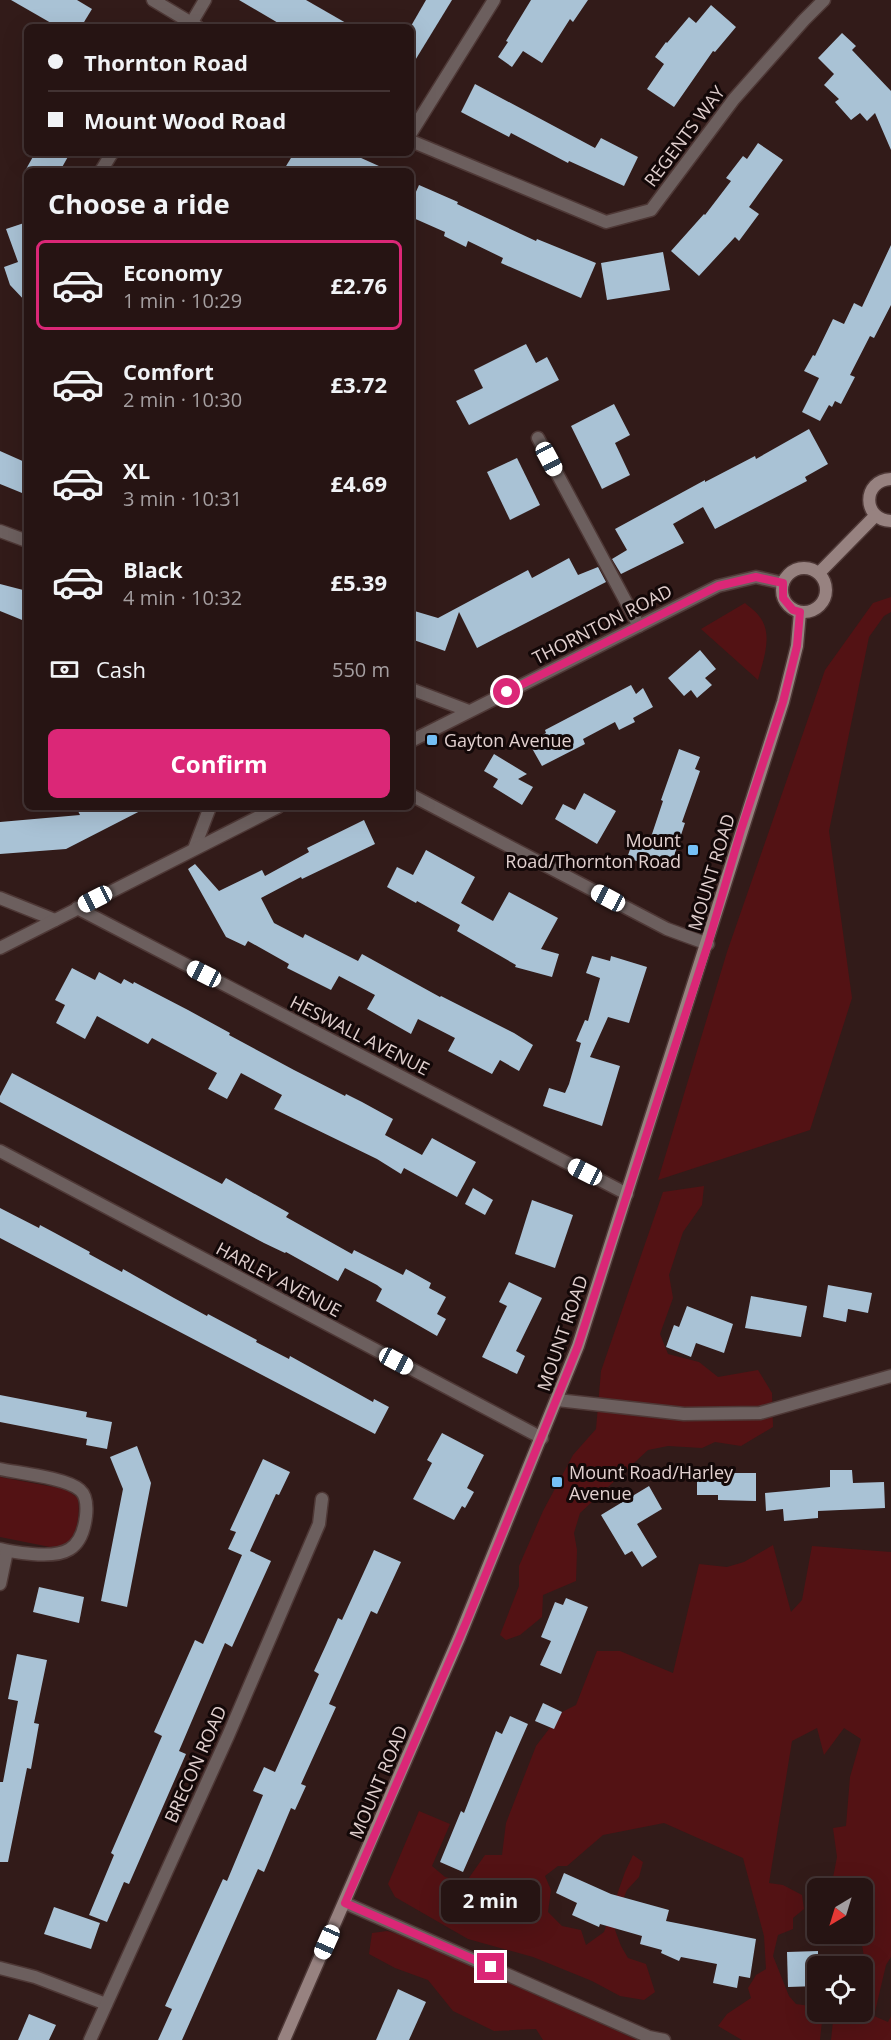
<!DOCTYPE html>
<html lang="en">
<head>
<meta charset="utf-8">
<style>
  :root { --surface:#261413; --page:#322121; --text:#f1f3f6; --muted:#a49ea0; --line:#423333; --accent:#db2777 }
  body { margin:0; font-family:"Open Sans",sans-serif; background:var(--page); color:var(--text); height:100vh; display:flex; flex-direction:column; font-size:22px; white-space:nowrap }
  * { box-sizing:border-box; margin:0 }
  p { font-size:20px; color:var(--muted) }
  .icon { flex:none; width:33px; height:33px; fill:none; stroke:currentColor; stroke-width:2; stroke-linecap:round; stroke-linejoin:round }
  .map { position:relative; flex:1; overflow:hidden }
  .drawer { position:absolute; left:24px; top:168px; width:390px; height:642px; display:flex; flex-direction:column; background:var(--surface); border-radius:9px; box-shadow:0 6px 24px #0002,0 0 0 2px var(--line) }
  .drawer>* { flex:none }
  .banner { position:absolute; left:24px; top:24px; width:390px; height:132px; border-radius:9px; box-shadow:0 6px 24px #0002,0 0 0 2px var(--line); display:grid; align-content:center; height:132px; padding:0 24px; background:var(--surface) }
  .needle { width:39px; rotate:218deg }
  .fabs { position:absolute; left:807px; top:1878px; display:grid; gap:12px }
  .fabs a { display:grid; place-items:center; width:66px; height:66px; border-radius:9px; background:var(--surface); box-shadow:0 6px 24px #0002,0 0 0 2px var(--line); font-size:30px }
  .end { position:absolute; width:27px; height:27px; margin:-14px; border:8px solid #db2777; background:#fff; box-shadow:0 0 0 3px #fff }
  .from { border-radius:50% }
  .bubble { position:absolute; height:42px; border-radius:9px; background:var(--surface); box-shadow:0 6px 24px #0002,0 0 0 2px var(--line); font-size:20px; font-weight:700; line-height:42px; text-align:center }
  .car { position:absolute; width:18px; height:36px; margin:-18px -9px; border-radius:8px; box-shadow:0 0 4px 2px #0007; background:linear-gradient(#fff 24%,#345 0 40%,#fff 0 76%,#345 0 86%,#fff 0) }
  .banner b { display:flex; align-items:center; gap:21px; height:57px; font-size:22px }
  .banner b+b { border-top:2px solid var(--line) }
  .banner i { width:15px; height:15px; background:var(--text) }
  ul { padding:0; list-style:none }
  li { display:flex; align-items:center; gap:18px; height:90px; margin:0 12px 9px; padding:0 12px; border:3px solid transparent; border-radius:9px }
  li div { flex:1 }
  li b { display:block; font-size:22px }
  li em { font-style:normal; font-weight:700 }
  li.current { border-color:var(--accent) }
  li>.icon { width:54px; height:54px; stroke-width:1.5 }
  h2 { padding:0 24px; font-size:27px; line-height:72px }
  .pay { display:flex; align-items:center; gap:15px; height:66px; padding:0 24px; font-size:22px }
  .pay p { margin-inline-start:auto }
  .action { display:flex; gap:12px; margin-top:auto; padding:12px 24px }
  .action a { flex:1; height:69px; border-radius:9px; background:var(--accent); color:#fff; font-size:24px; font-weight:700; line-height:69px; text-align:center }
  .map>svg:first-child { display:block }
</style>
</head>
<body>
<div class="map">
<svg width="891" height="2040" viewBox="0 0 891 2040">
  <rect width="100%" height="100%" fill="#321b19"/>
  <g fill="#531214">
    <path d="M891,597v15l-7,4 -15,21 -40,194 23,167 -42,132 -152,50 69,-228 98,-282 48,-67z"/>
    <path d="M745,603c4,4 11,8 14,13 15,18 4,44 -1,64l-57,-51z"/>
    <path d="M704,1186l-2,19 -19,27 -14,43 4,23 -13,36 8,20 31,8 19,15 40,-7 14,23 1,34 -32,19 -26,-4 -13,6 -34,-2 -20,4 -68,63 -6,20 3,17 -1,31 -33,14 -1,22 -22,18 -14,5 -6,-5 19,-49v-20l24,-55 30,-56 23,-26 5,-58 62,-179z"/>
    <path d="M0,1477l65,12 13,9c2,16 0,34 -11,47l-17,2 -50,-10z"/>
    <path d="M773,1545l18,67 11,-12 10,-54 79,6v405l-5,8 -12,51 14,6 3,-6v24h-60l2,-19 16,-9h13l6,-33 -8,-45h2v-46h-31l6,-31 -4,-29 13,-2 4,-49 11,-38 -17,-11 -20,27 -7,-27 -25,13 -23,142 14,2 19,10 2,14 -11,9v11l-15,6 -5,21 16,40 7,8 21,3 1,5h5l-3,28h-78l-24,-14 9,-12 24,-16 -3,-10 8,-13 10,-6 -2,-33 -21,-78 -79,-35 -61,12 -36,31h-9l-13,10 6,14 -3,22 14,14 19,4 5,15 18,-13 21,-60 8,-17 10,7 -4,15 -12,13 -9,21 -3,19 6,16 7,12 18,6 9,28 -11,8 -24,-4 -28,-15 -59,-24 -65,-18 -73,-42 -7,-13 31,-73 31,13 -18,42 13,11 21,5 19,-27h17l4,-32 30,-77 26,-34 14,-7 21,-54h23l53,22 26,-109 28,3 17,-5z"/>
    <path d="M387,1931l23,6 227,103h-94l-7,-11 -42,2 -41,-20 -25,-31 -33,-12 -26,-14 3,-21z"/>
  </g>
  <g fill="#a9c2d5">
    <path d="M11,0h66l15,9 -11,18h-23z"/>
    <path d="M239,0h67l47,27h-68z"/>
    <path d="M426,0h26l-41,67v-41z"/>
    <path d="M531,0h57l-15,22 -3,-3 -28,44 -19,-12 -11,16 -14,-10 10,-15 -2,-1z"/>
    <path d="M711,5l25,22 -21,25 -2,-1 -39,56 -27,-18 17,-25 -9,-7 11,-15 1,1 22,-26 7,6z"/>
    <path d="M842,33l14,13 -4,4 39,41v59l-16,-37 -8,8 -7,-8 -9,7 -16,-18 4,-3 -15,-14 10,-11 -16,-16z"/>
    <path d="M475,84l120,64 6,-10 37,19 -14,29 -55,-25 -1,2 -57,-30 -2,4 -48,-25z"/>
    <path d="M758,143l25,17 -34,47 10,7 -20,27 -4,-4 -36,39 -28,-25 33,-37 1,1 26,-34 -5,-3 17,-22 4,3z"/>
    <path d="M35,153h35l-10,18h-35z"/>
    <path d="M294,153h56l40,18h-107z"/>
    <path d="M419,185l39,17 -1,2 79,37 1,-2 59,24 -15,35 -80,-35 2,-5 -35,-17 -2,6 -22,-11 1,-4 -34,-15v-14z"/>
    <path d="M27,222v81l-17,-18 -6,-18 14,-5 -12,-33z"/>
    <path d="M891,245v60l-17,33 -4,-2 -20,39 5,2 -14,27 -6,-3 -3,6 -3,-2 -9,16 -18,-9 17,-34 -15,-7 9,-16 2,1 18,-37 11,5 10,-21 8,4z"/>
    <path d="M663,252l7,38 -63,10 -6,-37z"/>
    <path d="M526,344l10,19 11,-6 12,23 -90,45 -13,-24 27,-13 -9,-18z"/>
    <path d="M614,404l16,31 -15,8 15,32 -28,14 -31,-63z"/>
    <path d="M809,429l19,35 -23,13 2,4 -92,48 -12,-22 -30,17 11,19 -63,31 -9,-15 15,-9 -12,-21 90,-49v2l50,-26 1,3z"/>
    <path d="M0,451l27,12v32l-27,-11z"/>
    <path d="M517,458l23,47 -30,15 -23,-48z"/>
    <path d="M569,558l9,17 20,-8 8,15 -129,66 -18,-36 -14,39 -34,-12v-29l27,8 90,-48 4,8z"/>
    <path d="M0,584l27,7v31l-27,-11z"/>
    <path d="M700,650l16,19 -11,9 7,7 -15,13 -6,-8 -7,6 -16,-18z"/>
    <path d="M631,685l5,9 7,-6 10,19 -20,11 2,4 -16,8 -4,-8 -32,17 2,5 -43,22 -13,-23 17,-10 -1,-3z"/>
    <path d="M679,749l21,8 -5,12 5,2 -18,51 3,1 -16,48 -42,-13 6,-17 15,5 15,-45 -2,-1z"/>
    <path d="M494,754l33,20 -9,5 15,8 -11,18 -29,-18 5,-8 -14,-8z"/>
    <path d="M584,793l32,18 -19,33 -42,-25 8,-15 12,6z"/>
    <path d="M76,807h72l-82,42 -66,5v-32l80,-7z"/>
    <path d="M364,820l11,24 -73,35 -1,-2 -40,21 13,25 29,15 2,-4 53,27 4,-7 78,43 1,-1 73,37 19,12 -14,26 -19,-11 -8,14 -44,-23 7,-13 -37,-19 -7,15 -44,-25 8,-14 -36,-19 -8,14 -44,-22 2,-4 -41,-23 -3,5 -19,-9 -38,-68 7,-5 24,27 43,-21 3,6 44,-24 -2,-4z"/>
    <path d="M426,850l49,27 -14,26 32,18 16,-29 49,26 -17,31 18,5 -7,23 -37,-10 1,-2 -59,-34 3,-6 -43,-24 -1,2 -29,-16 10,-20 16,8z"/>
    <path d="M592,956l18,5 1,-5 36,11 -18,56 -21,-6 -18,40 30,9 -18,60 -59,-20 6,-18 16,5 4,-9 12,-41 -5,-2 9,-21 3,1 12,-43 -14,-5z"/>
    <path d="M72,968l23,12 4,-8 22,12 3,-5 9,5 1,-2 54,28 42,23 -1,2 65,35 51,26 1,-2 16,8 31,17 -8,16 37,20 10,-17 44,24 -19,35 -53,-29 -3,6 -24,-15 -103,-50 8,-14 -41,-22 -14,26 -19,-10 9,-16 -65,-35 -4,6 -51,-28 -12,23 -29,-16 9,-18 -10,-5z"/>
    <path d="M12,1073l210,111 4,-6 63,35 -3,4 66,37 2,-4 49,25 3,-6 25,14 -2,5 17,9 -9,17 9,5 -9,17 -61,-35 6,-12 -5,-4 -32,-17 -7,13 -52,-29 -1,1 -21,-10 -264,-141v-6z"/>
    <path d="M473,1188l20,12 -8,15 -20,-11z"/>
    <path d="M532,1200l41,15 -18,53 -40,-14z"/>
    <path d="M0,1208l39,20 1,-3 15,8 35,19 -1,2 33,18 1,-3 51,29 33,18 1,-2 49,26 -1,2 33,17 1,-3 83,46 1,-3 15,8 -14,27 -375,-196z"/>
    <path d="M509,1282l33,16 -26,53 9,5 -8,18 -35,-17 25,-51 -8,-4z"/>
    <path d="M828,1285l44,8 -4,20 -20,-4 -2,13 -23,-5z"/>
    <path d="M751,1296l56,10 -6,31 -56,-9z"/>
    <path d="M687,1306l46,18 -9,29 -28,-10 -5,14 -25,-10 8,-22 5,2z"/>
    <path d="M0,1395l87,17 -1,5 26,5 -5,27 -21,-4 1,-6 -87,-17z"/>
    <path d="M442,1433l42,22 -17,33 7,4 -9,16 -3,-2 -8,14 -41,-21 19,-36 -5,-3z"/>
    <path d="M137,1446l14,37 -24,124 -26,-6 22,-112 -13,-32z"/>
    <path d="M263,1459l27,13 -11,23 -3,-1 -26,57 21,10 -39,86 -7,-4 -46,108 7,3 -57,130 -5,-2 -17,40 -18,-7 25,-60 -3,-2 51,-117 -8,-4 41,-92 8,4 39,-89 -14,-6 8,-17 -6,-2z"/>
    <path d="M830,1470h22l1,13 31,-1 1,26 -67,3v7l-34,3 -1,-12 -17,2 -1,-18 65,-6z"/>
    <path d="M697,1473h59v28l-38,-1v-5h-21z"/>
    <path d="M649,1486l13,23 -25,15 20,33 -15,10 -10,-16 -7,4 -24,-40z"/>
    <path d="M374,1550l27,12 -24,52 -6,-3 -42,93 7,3 -35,77 5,2 -11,24 -4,-2 -27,64 -6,-3 -76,171h-24l14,-31 -7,-3 58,-127 4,2 36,-86 -10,-4 11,-24 11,5 44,-98 -5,-3 12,-26 12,-27 4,2z"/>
    <path d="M39,1587l45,10 -5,26 -46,-11z"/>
    <path d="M566,1598l22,9 -27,67 -21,-9 11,-24 -10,-4 14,-35 8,3z"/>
    <path d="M17,1654l30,6 -13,63 5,1 -8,45 -4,-1 -19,94h-8v-80h3l15,-81 -10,-2z"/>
    <path d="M543,1703l19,9 -8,17 -19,-8z"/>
    <path d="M510,1716l18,8 -65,148 -23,-10 21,-51 3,2 32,-82 6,3z"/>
    <path d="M564,1873l47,21 58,16 -3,11 90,18 -6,39 -11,-2 -2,12 -24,-5 4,-19 -36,-7 -2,4 -18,-8 1,-3 -22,-6 2,-8 -42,-12 -1,3 -27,-12 5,-12 -21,-10z"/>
    <path d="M54,1907l46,16 -9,26 -47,-15z"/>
    <path d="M818,1951v35l-30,1 -1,-35z"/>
    <path d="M398,1989l28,13 -17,38h-33z"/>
    <path d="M29,2014l27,11 -7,15h-31z"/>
  </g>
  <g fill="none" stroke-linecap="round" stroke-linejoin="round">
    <defs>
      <g id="street">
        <path d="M153,0l45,27"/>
        <path d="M189,27l16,-27"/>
        <path d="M411,133l83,-133"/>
        <path d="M411,141l195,81 45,-12 83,-111 70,-79 20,-20"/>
        <path d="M101,171l11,-18"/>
        <path d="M538,438l101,188"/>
        <path d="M0,531l27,10"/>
        <path d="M411,689l58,22"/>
        <path d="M411,741l307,-155 38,-9 27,6"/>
        <path d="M411,795l256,134 41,15"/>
        <path d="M194,849l16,-42"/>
        <path d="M0,898l55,22"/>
        <path d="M77,908l550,286"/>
        <path d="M0,948l278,-141"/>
        <path d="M0,1151l542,287"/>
        <path d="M557,1400l127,14 76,-1 131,-37"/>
        <path d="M0,1469c19,4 67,9 80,21 7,6 7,17 6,26 -4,35 -22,41 -54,38 -11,-1 -22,-2 -32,-5"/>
        <path d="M0,1584l7,-33"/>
        <path d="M345,1903l304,134 15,3"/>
        <path d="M0,1968l35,9 71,27"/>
        <path d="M90,2040l138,-304 91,-212 3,-25"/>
      </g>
      <g id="secondary">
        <path d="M891,479c-29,1 -29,41 0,42"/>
        <circle cx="804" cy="590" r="22"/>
        <path d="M819,573l56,-57"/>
        <path d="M284,2040l175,-402 119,-292 205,-644 14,-56 3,-34"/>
      </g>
    </defs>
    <use href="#street" stroke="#4e3836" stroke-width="15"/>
    <use href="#secondary" stroke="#4e3836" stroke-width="15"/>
    <use href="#street" stroke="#6c5f5e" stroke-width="12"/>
    <use href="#secondary" stroke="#978280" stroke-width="12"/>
  </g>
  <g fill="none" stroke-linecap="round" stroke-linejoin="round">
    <path stroke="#db2777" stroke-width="8" d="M491,1967l-146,-64 123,-285 110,-272 130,-402 33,-114 42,-128 14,-56 3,-34 -7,-2 -10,-12v-15l-27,-6 -38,9 -211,106"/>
  </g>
  <g fill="#75c0f6" stroke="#130808" stroke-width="2">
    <rect x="426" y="734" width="12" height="12" rx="3"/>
    <rect x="687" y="844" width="12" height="12" rx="3"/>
    <rect x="551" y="1476" width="12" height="12" rx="3"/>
  </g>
  <g text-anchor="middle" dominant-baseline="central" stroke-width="6" stroke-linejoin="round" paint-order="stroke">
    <g font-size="18" fill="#e1d0cf" stroke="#130808">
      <text transform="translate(684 136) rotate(-53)">REGENTS WAY</text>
      <text transform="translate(602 624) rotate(-27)">THORNTON ROAD</text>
      <text transform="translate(711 872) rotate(-73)">MOUNT ROAD</text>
      <text transform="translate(360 1035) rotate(27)">HESWALL AVENUE</text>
      <text transform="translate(279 1279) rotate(28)">HARLEY AVENUE</text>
      <text transform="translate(562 1333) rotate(-71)">MOUNT ROAD</text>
      <text transform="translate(195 1764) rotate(-66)">BRECON ROAD</text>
      <text transform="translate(378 1782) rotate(-67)">MOUNT ROAD</text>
    </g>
    <g font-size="18" fill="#e1d0cf" stroke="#130808" text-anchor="start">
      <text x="444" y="740">Gayton Avenue</text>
      <text x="681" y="840" text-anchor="end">Mount<tspan x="681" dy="21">Road/Thornton Road</tspan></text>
      <text x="569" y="1472">Mount Road/Harley<tspan x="569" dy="21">Avenue</tspan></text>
    </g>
  </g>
</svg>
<div class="fabs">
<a><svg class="needle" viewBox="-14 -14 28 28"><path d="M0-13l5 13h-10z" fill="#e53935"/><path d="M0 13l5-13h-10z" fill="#a49ea0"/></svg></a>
<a><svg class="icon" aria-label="locate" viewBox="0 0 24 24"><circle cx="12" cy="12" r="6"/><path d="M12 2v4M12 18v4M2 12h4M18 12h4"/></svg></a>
</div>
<i class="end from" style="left:507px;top:692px"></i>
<i class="end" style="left:491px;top:1967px"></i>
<div class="bubble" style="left:441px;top:1880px;width:99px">2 min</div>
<i class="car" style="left:549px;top:459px;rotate:152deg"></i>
<i class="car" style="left:608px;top:898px;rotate:298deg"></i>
<i class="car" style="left:95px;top:899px;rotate:243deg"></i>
<i class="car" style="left:204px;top:974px;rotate:297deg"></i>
<i class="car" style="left:585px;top:1172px;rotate:297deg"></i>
<i class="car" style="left:396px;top:1361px;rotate:118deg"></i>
<i class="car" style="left:327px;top:1942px;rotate:204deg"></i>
<div class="banner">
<b><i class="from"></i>Thornton Road</b>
<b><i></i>Mount Wood Road</b>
</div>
<section class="drawer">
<h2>Choose a ride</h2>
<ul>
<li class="current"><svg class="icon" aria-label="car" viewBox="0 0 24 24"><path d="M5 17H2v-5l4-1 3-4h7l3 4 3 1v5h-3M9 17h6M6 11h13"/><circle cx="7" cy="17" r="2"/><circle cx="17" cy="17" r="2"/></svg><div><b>Economy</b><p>1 min · 10:29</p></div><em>£2.76</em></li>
<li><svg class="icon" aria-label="car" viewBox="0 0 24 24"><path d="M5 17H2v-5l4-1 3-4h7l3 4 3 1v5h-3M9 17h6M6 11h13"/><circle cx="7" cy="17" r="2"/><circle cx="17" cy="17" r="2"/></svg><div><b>Comfort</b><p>2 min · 10:30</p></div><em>£3.72</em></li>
<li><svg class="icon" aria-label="car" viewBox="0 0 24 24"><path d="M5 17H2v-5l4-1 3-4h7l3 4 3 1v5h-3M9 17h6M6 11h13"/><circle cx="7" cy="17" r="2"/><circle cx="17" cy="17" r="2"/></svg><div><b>XL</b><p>3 min · 10:31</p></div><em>£4.69</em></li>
<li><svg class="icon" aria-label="car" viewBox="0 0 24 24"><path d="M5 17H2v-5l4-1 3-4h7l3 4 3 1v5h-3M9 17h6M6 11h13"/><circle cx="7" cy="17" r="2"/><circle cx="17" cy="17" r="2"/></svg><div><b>Black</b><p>4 min · 10:32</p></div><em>£5.39</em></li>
</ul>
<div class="pay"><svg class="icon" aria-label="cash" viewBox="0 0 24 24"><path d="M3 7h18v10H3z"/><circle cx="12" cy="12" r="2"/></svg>Cash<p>550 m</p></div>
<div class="action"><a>Confirm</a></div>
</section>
</div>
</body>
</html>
